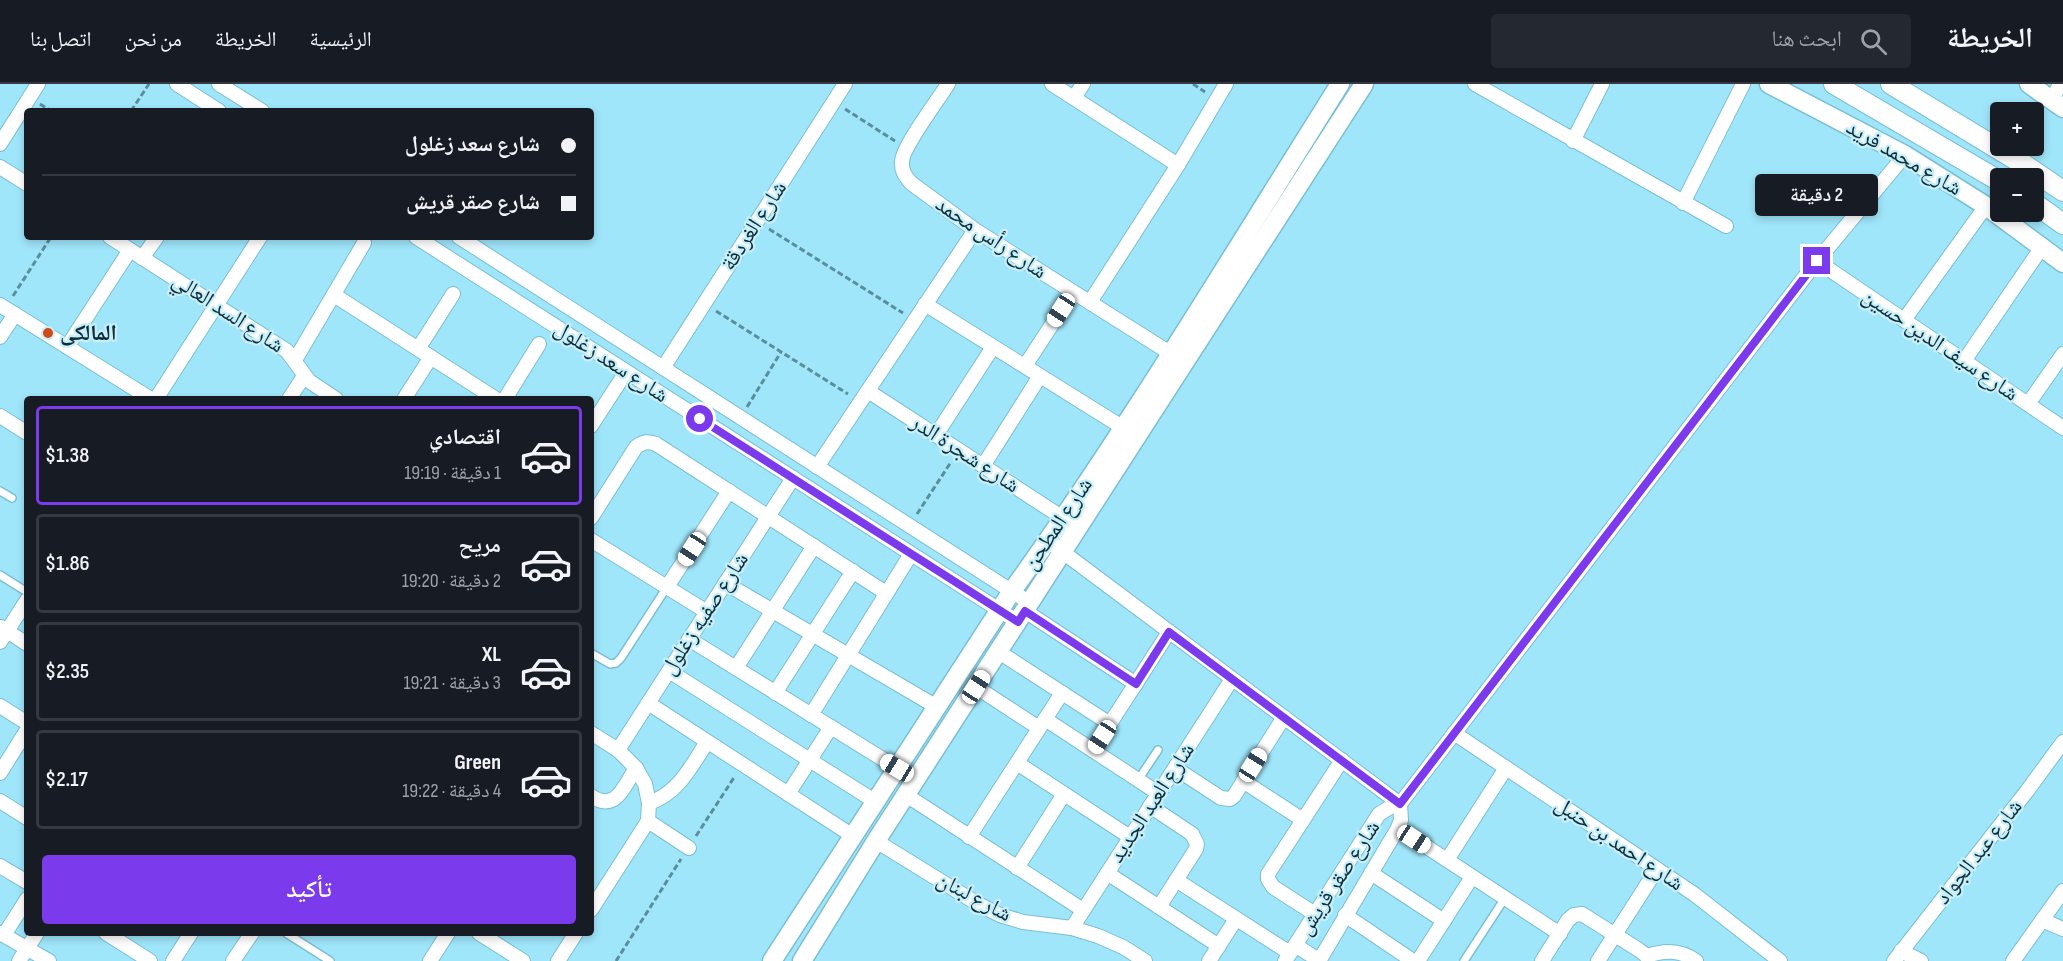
<!DOCTYPE html>
<html lang="ar">
<head>
<meta charset="utf-8">
<style>
  :root { --surface:#171b24; --page:#242831; --text:#f1f3f6; --muted:#9ea1a6; --line:#363941; --accent:#7c3aed }
  body { margin:0; font-family:"Sofia Sans Condensed","Noto Naskh Arabic",sans-serif; background:var(--page); color:var(--text); direction:rtl; height:100vh; display:flex; flex-direction:column; font-size:22px; white-space:nowrap }
  * { box-sizing:border-box; margin:0 }
  p { font-size:20px; color:var(--muted) }
  .icon { flex:none; width:33px; height:33px; fill:none; stroke:currentColor; stroke-width:2; stroke-linecap:round; stroke-linejoin:round }
  .map { position:relative; flex:1; overflow:hidden; direction:ltr }
  .panel { position:absolute; left:24px; top:312px; width:570px; height:540px; display:flex; flex-direction:column; background:var(--surface); border-radius:6px; box-shadow:0 3px 9px #0003; direction:rtl }
  .panel>* { flex:none }
  .top-card { position:absolute; left:24px; top:24px; width:570px; height:132px; border-radius:6px; box-shadow:0 3px 9px #0003; direction:rtl; display:grid; align-content:center; height:132px; padding:0 18px; background:var(--surface) }
  .controls { position:absolute; left:1990px; top:18px; display:grid; gap:12px }
  .controls a { display:grid; place-items:center; width:54px; height:54px; border-radius:6px; background:var(--surface); box-shadow:0 3px 9px #0003; font-size:30px }
  .end { position:absolute; width:27px; height:27px; margin:-14px; border:8px solid #7c3aed; background:#fff; box-shadow:0 0 0 3px #fff }
  .from { border-radius:50% }
  .bubble { position:absolute; height:42px; border-radius:6px; background:var(--surface); box-shadow:0 3px 9px #0003; font-size:20px; font-weight:600; line-height:42px; text-align:center; direction:rtl }
  .car { position:absolute; width:18px; height:36px; margin:-18px -9px; border-radius:8px; box-shadow:0 0 4px 2px #0007; background:linear-gradient(#fff 24%,#345 0 40%,#fff 0 76%,#345 0 86%,#fff 0) }
  .top-card b { display:flex; align-items:center; gap:21px; height:57px; font-size:22px }
  .top-card b+b { border-top:2px solid var(--line) }
  .top-card i { width:15px; height:15px; background:var(--text) }
  ul { padding:10px 0 0; list-style:none }
  li { display:flex; align-items:center; gap:18px; height:99px; margin:0 12px 9px; padding:0 6px; border:3px solid var(--line); border-radius:6px }
  li div { flex:1 }
  li b { display:block; font-size:22px }
  li em { font-style:normal; font-weight:600 }
  li.current { border-color:var(--accent) }
  li>.icon { width:54px; height:54px; stroke-width:1.5 }
  .action { display:flex; gap:12px; margin-top:auto; padding:12px 18px }
  .action a { flex:1; height:69px; border-radius:6px; background:var(--accent); color:#fff; font-size:24px; font-weight:600; line-height:69px; text-align:center }
  header { display:flex; align-items:center; gap:36px; box-sizing:border-box; height:84px; padding:0 30px; background:var(--surface); border-bottom:2px solid var(--line) }
  header strong { font-size:28px }
  nav { display:flex; gap:33px; margin-inline-start:auto; font-size:21px }
  .search { width:420px; height:54px; background:var(--page); display:flex; align-items:center; gap:15px; box-sizing:border-box; padding:0 21px; border-radius:6px; color:var(--muted); font-size:22px }
  .map>svg:first-child { display:block }
</style>
</head>
<body>
<header>
<strong>الخريطة</strong>
<div class="search"><svg class="icon" aria-label="search" viewBox="0 0 24 24"><circle cx="10" cy="10" r="6"/><path d="M15 15l6 6"/></svg>ابحث هنا</div>
<nav><a>الرئيسية</a><a>الخريطة</a><a>من نحن</a><a>اتصل بنا</a></nav>
</header>
<div class="map">
<svg width="2063" height="877" viewBox="0 0 2063 877">
  <rect width="100%" height="100%" fill="#a0e6fb"/>
  <g fill="none" stroke-linecap="round" stroke-linejoin="round">
    <defs>
      <g id="service">
        <path d="M0,407l12,7"/>
        <path d="M0,491l27,17"/>
        <path d="M591,569l19,11 6,-1 5,-5 46,-71"/>
        <path d="M1138,696l20,-30"/>
        <path d="M286,849l44,28"/>
        <path d="M1464,877l41,-63"/>
      </g>
      <g id="minor">
        <path d="M177,0l42,27"/>
        <path d="M219,0l43,27"/>
        <path d="M948,0c-9,15 -46,63 -46,78 -1,9 4,15 9,21l64,47 195,123"/>
        <path d="M1052,0l126,81"/>
        <path d="M1475,0l251,142"/>
        <path d="M1074,14l9,-14"/>
        <path d="M2052,16l8,-16"/>
        <path d="M1573,57l29,-57"/>
        <path d="M0,60l38,-60"/>
        <path d="M0,83l27,17"/>
        <path d="M1683,119l60,-119"/>
        <path d="M110,153l177,114 22,30 27,18"/>
        <path d="M416,153l602,385"/>
        <path d="M459,153l571,366"/>
        <path d="M142,174l15,-21"/>
        <path d="M1817,177l246,167"/>
        <path d="M334,211l162,104"/>
        <path d="M1090,218l88,-137 48,-81"/>
        <path d="M925,220l197,123"/>
        <path d="M0,221l151,94"/>
        <path d="M1904,236l82,-114"/>
        <path d="M0,253l15,-23"/>
        <path d="M67,263l63,-97"/>
        <path d="M418,265l35,-55"/>
        <path d="M295,276l69,-117"/>
        <path d="M1964,277l78,-114"/>
        <path d="M1025,282l48,-74"/>
        <path d="M663,284l182,-284"/>
        <path d="M868,307l195,127"/>
        <path d="M156,315l104,-162"/>
        <path d="M289,315l15,-23"/>
        <path d="M404,315l27,-42"/>
        <path d="M505,315l34,-55"/>
        <path d="M2028,320l35,-50"/>
        <path d="M0,332l27,17"/>
        <path d="M591,342l35,-54"/>
        <path d="M936,351l57,-88"/>
        <path d="M983,382l57,-90"/>
        <path d="M817,383l158,-237"/>
        <path d="M591,434l45,-71c7,-5 11,-6 20,-3l230,149"/>
        <path d="M591,456l116,72"/>
        <path d="M1048,457l352,263"/>
        <path d="M725,499l212,124"/>
        <path d="M667,503l62,-96"/>
        <path d="M1025,527l111,73"/>
        <path d="M1,543l26,17"/>
        <path d="M689,555l208,129"/>
        <path d="M0,558l27,-42"/>
        <path d="M999,568l111,72"/>
        <path d="M736,584l78,-122"/>
        <path d="M669,587l207,131"/>
        <path d="M976,603l63,41"/>
        <path d="M775,609l78,-122"/>
        <path d="M648,619l205,133"/>
        <path d="M0,622l27,17"/>
        <path d="M811,631l100,-161"/>
        <path d="M1045,635l113,74"/>
        <path d="M591,649l27,17 18,18 9,16 4,19 -1,18 -57,89"/>
        <path d="M1454,649l240,161 86,67"/>
        <path d="M618,666l175,-272"/>
        <path d="M1093,666l76,-118"/>
        <path d="M1017,679l113,74"/>
        <path d="M1175,684l46,30 9,1 4,-3 50,-79"/>
        <path d="M0,689l27,-43"/>
        <path d="M1243,697l60,39"/>
        <path d="M788,710l43,-67"/>
        <path d="M906,711l177,115"/>
        <path d="M591,712c25,17 33,-10 45,-28"/>
        <path d="M0,717l27,17"/>
        <path d="M649,719c30,-10 42,-37 58,-61"/>
        <path d="M1150,722l42,28 5,10 -1,5 -37,58"/>
        <path d="M648,737l41,27"/>
        <path d="M1398,744l162,106"/>
        <path d="M969,753l93,-144"/>
        <path d="M876,757l102,63 22,11 23,7 49,6 26,8 25,11 22,14"/>
        <path d="M1447,776l59,-92"/>
        <path d="M0,782l27,16"/>
        <path d="M1017,784l47,-74"/>
        <path d="M1107,789l112,73"/>
        <path d="M1371,789l73,48"/>
        <path d="M1176,796l114,73"/>
        <path d="M1315,830l-42,-27 -5,-8v-5l74,-114"/>
        <path d="M1345,831l68,46"/>
        <path d="M2042,836l21,9"/>
        <path d="M1072,844l160,-249"/>
        <path d="M0,849l49,28"/>
        <path d="M106,849l44,28"/>
        <path d="M479,849l44,28"/>
        <path d="M4,851l23,-36"/>
        <path d="M1295,861l25,16"/>
        <path d="M1901,867l20,10"/>
        <path d="M1647,872c17,-6 33,-7 49,5"/>
        <path d="M19,877l18,-28"/>
        <path d="M173,877l18,-28"/>
        <path d="M233,877l19,-28"/>
        <path d="M430,877l18,-28"/>
        <path d="M558,877l18,-28"/>
        <path d="M1209,877l27,-42"/>
        <path d="M1285,877l94,-147 13,-8 8,-2 417,-543 88,-106"/>
        <path d="M1319,877l79,-133 3,-8 -1,-16"/>
        <path d="M1418,877l54,-84"/>
        <path d="M1542,877l26,-41 6,-5 8,-1 57,36 8,6 1,5"/>
        <path d="M1598,877l59,-92"/>
        <path d="M1894,877l133,-170 36,-49"/>
        <path d="M2013,877l50,-70"/>
      </g>
      <g id="tertiary">
        <path d="M1769,0l136,71 81,51 77,57"/>
        <path d="M2029,0l34,24"/>
        <path d="M772,877l240,-370c117,-163 221,-337 328,-507"/>
        <path d="M802,877l74,-120 488,-757"/>
      </g>
      <g id="secondary">
        <path d="M1834,0l167,98"/>
        <path d="M1891,0l132,80 40,27"/>
        <path d="M2034,119l29,21"/>
      </g>
    </defs>
    <use href="#service" stroke="#7abfd3" stroke-width="10"/>
    <use href="#minor" stroke="#7abfd3" stroke-width="16"/>
    <use href="#tertiary" stroke="#7abfd3" stroke-width="21"/>
    <use href="#secondary" stroke="#7abfd3" stroke-width="22"/>
    <g stroke="#5b8e9d" stroke-width="3" stroke-dasharray="6 3" stroke-linecap="butt">
      <path d="M1193,0l12,8"/>
      <path d="M40,20l11,7"/>
      <path d="M845,25l50,32"/>
      <path d="M131,27l18,-27"/>
      <path d="M769,145l134,84"/>
      <path d="M13,212l38,-59"/>
      <path d="M716,227l132,83"/>
      <path d="M747,323l34,-55"/>
      <path d="M917,430l34,-52"/>
      <path d="M696,752l39,-60"/>
      <path d="M616,877l65,-102"/>
    </g>
    <use href="#service" stroke="#fff" stroke-width="7"/>
    <use href="#minor" stroke="#fff" stroke-width="14"/>
    <use href="#tertiary" stroke="#fff" stroke-width="18"/>
    <use href="#secondary" stroke="#fff" stroke-width="20"/>
  </g>
  <g fill="none" stroke-linecap="round" stroke-linejoin="round">
    <path stroke="#7c3aed" stroke-width="8" d="M700,335l318,203 7,-11 111,73 33,-52 231,172 417,-543"/>
  </g>
  <circle fill="#d14a15" stroke="#c6effb" stroke-width="2" cx="48" cy="249" r="6"/>
  <g text-anchor="middle" dominant-baseline="central" stroke-width="4.5" stroke-linejoin="round" paint-order="stroke">
    <g font-size="22" fill="#0f2d35" stroke="#c6effb">
      <text transform="translate(1904 74) rotate(30)">شارع محمد فريد</text>
      <text transform="translate(754 142) rotate(-57)">شارع الغردقة</text>
      <text transform="translate(991 154) rotate(34)">شارع رأس محمد</text>
      <text transform="translate(228 229) rotate(33)">شارع السد العالي</text>
      <text transform="translate(1940 261) rotate(34)">شارع سيف الدين حسين</text>
      <text transform="translate(611 278) rotate(33)">شارع سعد زغلول</text>
      <text transform="translate(965 370) rotate(33)">شارع شجرة الدر</text>
      <text transform="translate(1058 440) rotate(-56)">شارع المطحن</text>
      <text transform="translate(705 530) rotate(-57)">شارع صفيه زغلول</text>
      <text transform="translate(1152 719) rotate(-57)">شارع العبد الجديد</text>
      <text transform="translate(1619 760) rotate(34)">شارع احمد بن حنبل</text>
      <text transform="translate(1979 768) rotate(-52)">شارع عبد الجواد</text>
      <text transform="translate(1339 794) rotate(-57)">شارع صقر قريش</text>
      <text transform="translate(974 813) rotate(28)">شارع لبنان</text>
    </g>
    <g font-size="22" font-weight="bold" fill="#0f2d35" stroke="#c6effb" text-anchor="start">
      <text x="60" y="249">المالكى</text>
    </g>
  </g>
</svg>
<div class="controls">
<a>+</a>
<a>−</a>
</div>
<i class="end from" style="left:700px;top:335px"></i>
<i class="end" style="left:1817px;top:177px"></i>
<div class="bubble" style="left:1755px;top:90px;width:123px">2 دقيقة</div>
<i class="car" style="left:1061px;top:226px;rotate:213deg"></i>
<i class="car" style="left:692px;top:465px;rotate:213deg"></i>
<i class="car" style="left:976px;top:603px;rotate:33deg"></i>
<i class="car" style="left:1102px;top:653px;rotate:213deg"></i>
<i class="car" style="left:1253px;top:681px;rotate:32deg"></i>
<i class="car" style="left:897px;top:684px;rotate:301deg"></i>
<i class="car" style="left:1414px;top:755px;rotate:123deg"></i>
<div class="top-card">
<b><i class="from"></i>شارع سعد زغلول</b>
<b><i></i>شارع صقر قريش</b>
</div>
<section class="panel">
<ul>
<li class="current"><svg class="icon" aria-label="car" viewBox="0 0 24 24"><path d="M5 17H2v-5l4-1 3-4h7l3 4 3 1v5h-3M9 17h6M6 11h13"/><circle cx="7" cy="17" r="2"/><circle cx="17" cy="17" r="2"/></svg><div><b>اقتصادي</b><p>1 دقيقة · 19:19</p></div><em>$1.38</em></li>
<li><svg class="icon" aria-label="car" viewBox="0 0 24 24"><path d="M5 17H2v-5l4-1 3-4h7l3 4 3 1v5h-3M9 17h6M6 11h13"/><circle cx="7" cy="17" r="2"/><circle cx="17" cy="17" r="2"/></svg><div><b>مريح</b><p>2 دقيقة · 19:20</p></div><em>$1.86</em></li>
<li><svg class="icon" aria-label="car" viewBox="0 0 24 24"><path d="M5 17H2v-5l4-1 3-4h7l3 4 3 1v5h-3M9 17h6M6 11h13"/><circle cx="7" cy="17" r="2"/><circle cx="17" cy="17" r="2"/></svg><div><b>XL</b><p>3 دقيقة · 19:21</p></div><em>$2.35</em></li>
<li><svg class="icon" aria-label="car" viewBox="0 0 24 24"><path d="M5 17H2v-5l4-1 3-4h7l3 4 3 1v5h-3M9 17h6M6 11h13"/><circle cx="7" cy="17" r="2"/><circle cx="17" cy="17" r="2"/></svg><div><b>Green</b><p>4 دقيقة · 19:22</p></div><em>$2.17</em></li>
</ul>
<div class="action"><a>تأكيد</a></div>
</section>
</div>
</body>
</html>
